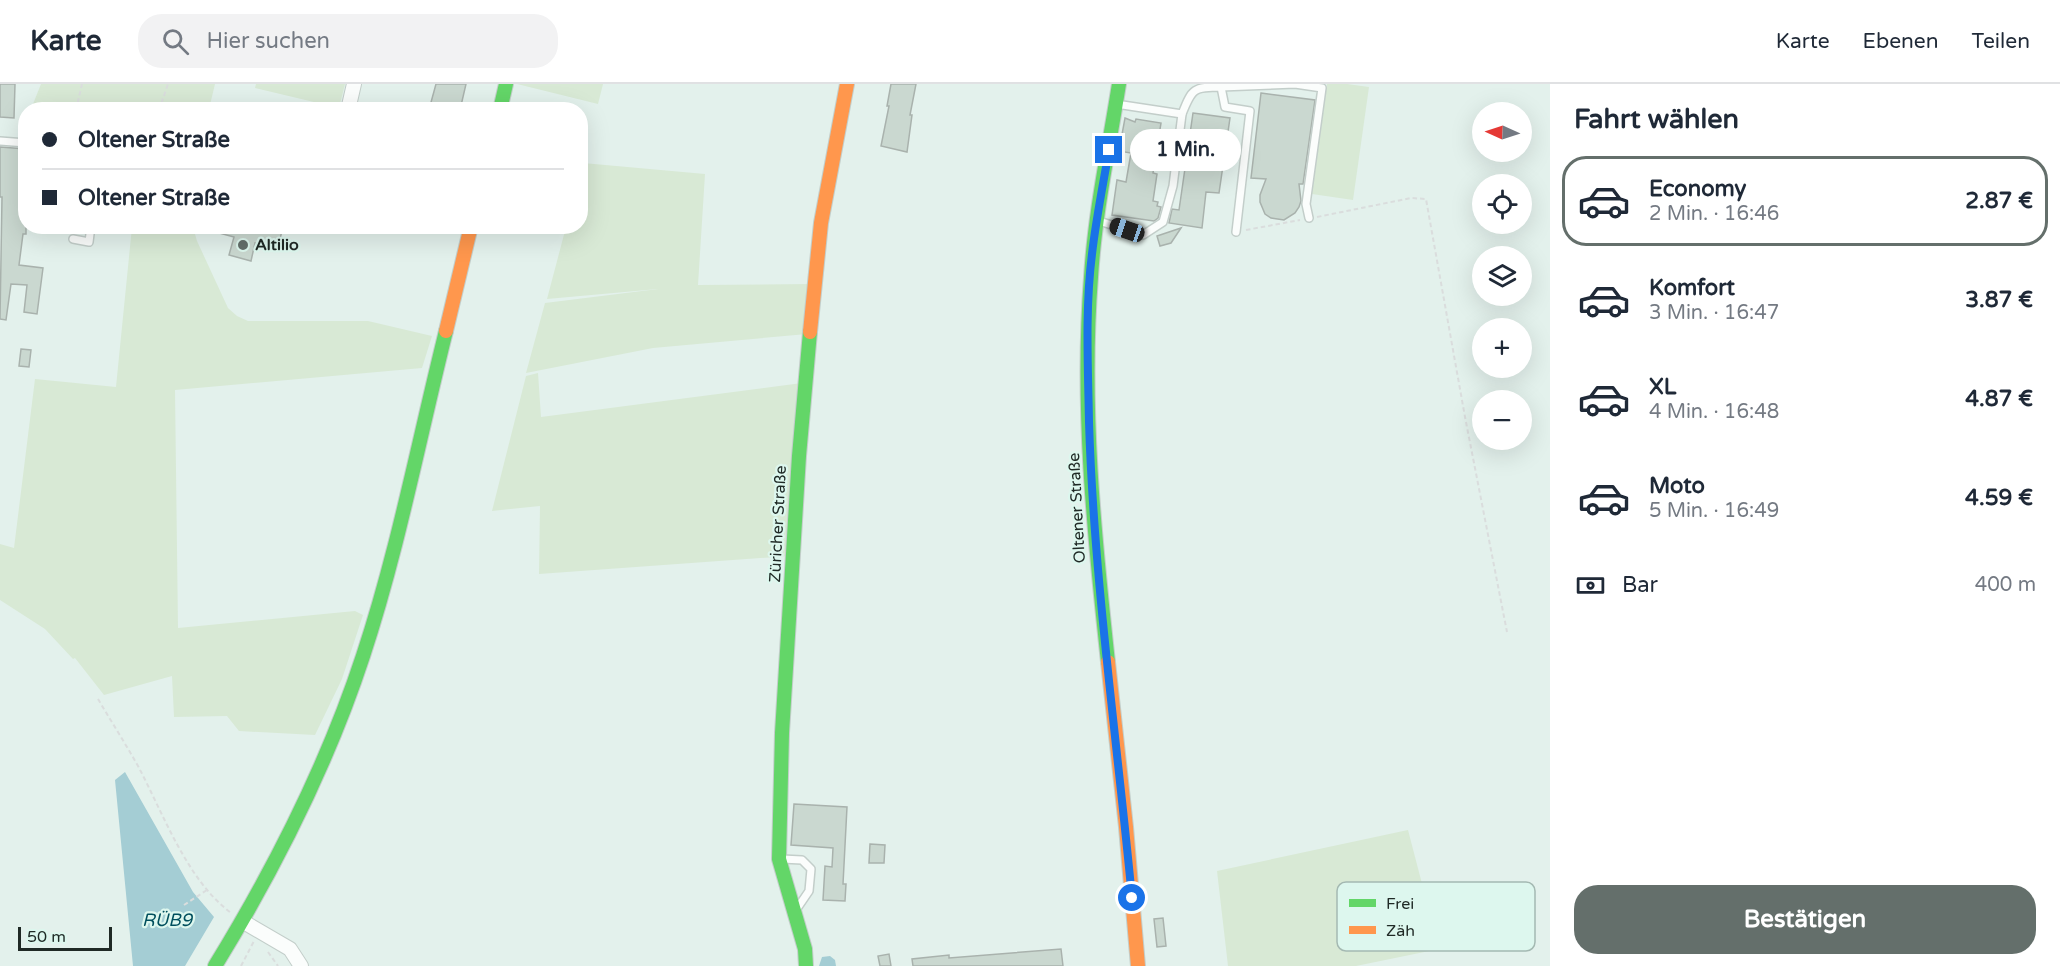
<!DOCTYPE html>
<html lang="de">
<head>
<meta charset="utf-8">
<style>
  :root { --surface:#fff; --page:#f2f2f3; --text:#1f2937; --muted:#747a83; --line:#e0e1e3; --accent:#646f6b }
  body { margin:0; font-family:"Varela Round",sans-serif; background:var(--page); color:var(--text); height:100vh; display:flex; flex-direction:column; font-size:22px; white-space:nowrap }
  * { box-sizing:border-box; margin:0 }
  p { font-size:20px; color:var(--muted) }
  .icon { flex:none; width:33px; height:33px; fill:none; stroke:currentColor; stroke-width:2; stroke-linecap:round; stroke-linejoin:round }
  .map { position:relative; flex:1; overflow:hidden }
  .details { display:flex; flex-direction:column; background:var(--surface); width:510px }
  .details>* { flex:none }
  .top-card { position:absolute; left:18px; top:18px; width:570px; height:132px; border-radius:24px; box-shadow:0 6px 24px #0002; display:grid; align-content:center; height:132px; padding:0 24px; background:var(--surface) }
  .needle { width:39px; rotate:273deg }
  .tools { position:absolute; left:1472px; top:18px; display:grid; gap:12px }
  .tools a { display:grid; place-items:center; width:60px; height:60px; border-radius:50%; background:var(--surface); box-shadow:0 6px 24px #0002; font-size:30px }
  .scale { position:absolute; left:18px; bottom:15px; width:94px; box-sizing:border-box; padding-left:6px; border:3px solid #1f2925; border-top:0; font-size:16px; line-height:21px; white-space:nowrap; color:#1f2925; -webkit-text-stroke:4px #ddf7ee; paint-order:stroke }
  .end { position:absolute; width:27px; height:27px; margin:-14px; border:8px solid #1a73e8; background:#fff; box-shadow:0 0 0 3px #fff }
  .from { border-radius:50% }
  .bubble { position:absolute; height:42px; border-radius:21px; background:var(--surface); box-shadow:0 6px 24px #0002; font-size:20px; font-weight:800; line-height:42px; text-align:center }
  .car { position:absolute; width:18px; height:36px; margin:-18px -9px; border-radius:8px; box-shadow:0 0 4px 2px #0007; background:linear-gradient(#222 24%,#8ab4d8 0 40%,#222 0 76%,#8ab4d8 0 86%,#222 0) }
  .top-card b { display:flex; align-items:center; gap:21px; height:57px; font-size:22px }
  .top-card b+b { border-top:2px solid var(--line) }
  .top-card i { width:15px; height:15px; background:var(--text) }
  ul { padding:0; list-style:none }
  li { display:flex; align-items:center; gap:18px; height:90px; margin:0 12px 9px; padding:0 12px; border:3px solid transparent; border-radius:24px }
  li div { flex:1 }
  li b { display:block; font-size:22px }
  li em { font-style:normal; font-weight:800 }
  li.current { border-color:var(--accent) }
  li>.icon { width:54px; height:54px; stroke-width:1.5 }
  h2 { padding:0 24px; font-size:27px; line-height:72px }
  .pay { display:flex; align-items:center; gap:15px; height:66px; padding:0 24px; font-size:22px }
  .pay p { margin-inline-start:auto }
  .action { display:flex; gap:12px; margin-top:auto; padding:12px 24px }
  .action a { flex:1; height:69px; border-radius:24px; background:var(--accent); color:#fff; font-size:24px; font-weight:800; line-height:69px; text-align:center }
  header { display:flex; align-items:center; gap:36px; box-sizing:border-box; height:84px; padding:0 30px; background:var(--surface); border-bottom:2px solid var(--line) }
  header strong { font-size:28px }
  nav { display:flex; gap:33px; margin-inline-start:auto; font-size:21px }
  .search { width:420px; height:54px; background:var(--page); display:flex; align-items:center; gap:15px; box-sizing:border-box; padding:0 21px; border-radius:24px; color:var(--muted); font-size:22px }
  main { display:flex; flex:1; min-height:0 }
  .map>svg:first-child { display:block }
</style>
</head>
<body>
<header>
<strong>Karte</strong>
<div class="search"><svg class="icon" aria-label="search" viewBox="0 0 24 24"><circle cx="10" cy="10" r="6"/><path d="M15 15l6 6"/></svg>Hier suchen</div>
<nav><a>Karte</a><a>Ebenen</a><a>Teilen</a></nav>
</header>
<main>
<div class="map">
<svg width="1550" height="882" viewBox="0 0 1550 882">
  <rect width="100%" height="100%" fill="#e3f1ec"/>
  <g fill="#d8e9d5">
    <path d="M41,0h174l-6,25h-178z"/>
    <path d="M256,0h89l-6,24 -84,-20z"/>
    <path d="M517,0h86l-5,20z"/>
    <path d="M1327,0h20l22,3 -16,113 -41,-6z"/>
    <path d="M583,79l122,11 -7,111 113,-1 -4,50 -154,14 -127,25 19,-70 113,-14 -111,10 19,-72 14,-1v-54z"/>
    <path d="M132,143h61l4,14 31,67 9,8 11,5h120l64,15 -10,32 -247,22 3,238 177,-17 8,4 -21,64 -27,56 -76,-4 -12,-15 -53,1 -2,-41 -68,19 -29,-37 -2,1 -28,-30 -45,-29v-56l14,4 21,-169 81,8z"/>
    <path d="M538,289l3,44 261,-34 -12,173 -251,18 1,-68 -48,5 34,-135z"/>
    <path d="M1408,746l31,119 -83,17h-128l-11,-95z"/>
  </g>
  <g fill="#a4cdd4">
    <path d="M125,688l68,120 21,25 -29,49h-52l-18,-186z"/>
    <path d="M830,872l5,4 1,6h-17l3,-9z"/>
  </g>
  <g fill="#cad8d0" stroke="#a9b2ad" stroke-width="1.5">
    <path d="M0,0h15l-1,34 -14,-1z"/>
    <path d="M436,0h30l-6,26h-13l-17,-4z"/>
    <path d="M891,0h25l-6,31h2l-5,37 -26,-6 8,-40h-2z"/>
    <path d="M1261,9l54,7 -12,84h-4l2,17 -2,6 -4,6 -11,7 -13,-2 -6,-4 -5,-12v-7l6,-16 -15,-1z"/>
    <path d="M1193,29l37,5 -11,75 -13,-1 -4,36 -33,-5 3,-14 7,1z"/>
    <path d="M1125,34l10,4 1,-3 25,4 -8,50 4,1 -4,27 5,1 -1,4 4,1 -3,11 -4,3 -42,-6 5,-35 9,2 5,-29 -12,-2z"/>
    <path d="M0,63l26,2v85h-3l-4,31 24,3 -6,46 -13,-2 3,-27 -16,-1 -5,36 -6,-1 2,-122h-2z"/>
    <path d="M208,142h75l-5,22 -23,-5 -4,18 -22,-6 5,-18 -26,-7z"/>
    <path d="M1181,144l-10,15 -11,3 -3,-10z"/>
    <path d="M21,265l10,1 -2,17 -10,-1z"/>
    <path d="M794,720l53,3 -4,77h3l-1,17 -22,-1 2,-34 7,1 1,-19 -42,-3z"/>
    <path d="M870,760l15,1 -1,18h-15z"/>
    <path d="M1163,834l3,28 -9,1 -3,-28z"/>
    <path d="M1061,865l2,17h-150l-1,-7 37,-4v3z"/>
    <path d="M889,870l2,12h-11l-2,-10z"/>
  </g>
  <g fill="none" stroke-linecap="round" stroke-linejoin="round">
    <defs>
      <g id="lane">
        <path d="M1221,3l74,-3 27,4 -16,116 3,14"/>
        <path d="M1116,20l66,10c10,-26 12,-27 39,-27l4,20 25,4 -14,121"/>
        <path d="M0,57l26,2"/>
        <path d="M1099,137l44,14 20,-13 10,-36 9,-72"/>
        <path d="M73,155l16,3 2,-16"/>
        <path d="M782,775l20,1 9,9 -2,22 -13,19"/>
      </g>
      <g id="street">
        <path d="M348,26l6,-26"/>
        <path d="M242,837l48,28 11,17"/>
      </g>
      <g id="fast">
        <path d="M500,26l6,-26"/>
        <path d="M1108,578c-14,-128 -27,-257 -17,-385 4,-65 18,-129 28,-193"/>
        <path d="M215,882c60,-98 112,-200 148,-310 35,-106 56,-217 83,-325"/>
        <path d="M806,882l-1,-17 -26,-90 3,-126 17,-277 11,-124"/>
      </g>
      <g id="slow">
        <path d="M446,247l25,-105"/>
        <path d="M810,248l11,-109 26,-139"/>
        <path d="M1108,578l18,165 12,139"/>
      </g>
    </defs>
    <use href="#lane" stroke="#c3ceca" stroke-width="10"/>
    <use href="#street" stroke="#c3ceca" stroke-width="16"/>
    <use href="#fast" stroke="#c3ceca" stroke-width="16"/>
    <use href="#slow" stroke="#c3ceca" stroke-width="16"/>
    <g stroke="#dadddd" stroke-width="2" stroke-dasharray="4.5 3" stroke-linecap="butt">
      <path d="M76,26l6,-26"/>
      <path d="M159,26l9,-26"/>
      <path d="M1317,133l94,-19 15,1 39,218 42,215"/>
      <path d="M1246,146l54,-10"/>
      <path d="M98,615c13,22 27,44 40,67 25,47 49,114 92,146"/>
      <path d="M184,821l23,-15"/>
      <path d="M268,868l10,14"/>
      <path d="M241,882l13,-25"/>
    </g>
    <use href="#lane" stroke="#fbfdfc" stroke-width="7"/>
    <use href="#street" stroke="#fbfdfc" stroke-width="14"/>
    <use href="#fast" stroke="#63d668" stroke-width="14"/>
    <use href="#slow" stroke="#ff974d" stroke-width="14"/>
  </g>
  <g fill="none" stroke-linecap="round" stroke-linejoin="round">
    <path stroke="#1a73e8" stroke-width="8" d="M1109,66c-6,35 -13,69 -17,104 -7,55 -4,112 -3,168 5,159 28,317 43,476"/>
  </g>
  <circle fill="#646f6b" stroke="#ddf7ee" stroke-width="2" cx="243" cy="161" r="6"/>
  <g text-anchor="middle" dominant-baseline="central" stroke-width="4.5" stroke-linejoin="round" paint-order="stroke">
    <g font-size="16" font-weight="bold" fill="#1f2925" stroke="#ddf7ee" text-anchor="start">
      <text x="255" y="161">Altilio</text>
    </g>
    <g font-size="16" fill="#1f2925" stroke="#ddf7ee">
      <text transform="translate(1077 424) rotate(-93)">Oltener Straße</text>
      <text transform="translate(778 440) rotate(-87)">Züricher Straße</text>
    </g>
    <g font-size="18" font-style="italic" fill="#004f5d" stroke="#ddf7ee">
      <text x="167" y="836">RÜB9</text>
    </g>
  </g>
  <rect x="1337" y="798" width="198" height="69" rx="9" fill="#ddf7ee" stroke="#a4b9b2" stroke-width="1.5"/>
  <rect x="1349" y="815" width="27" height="8" fill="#63d668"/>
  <rect x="1349" y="842" width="27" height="8" fill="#ff974d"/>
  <g font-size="16" fill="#1f2925">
    <text x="1386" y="825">Frei</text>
    <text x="1386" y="852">Zäh</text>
  </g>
</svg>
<div class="tools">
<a><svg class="needle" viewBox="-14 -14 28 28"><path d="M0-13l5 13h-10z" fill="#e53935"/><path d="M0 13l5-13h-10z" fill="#747a83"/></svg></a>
<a><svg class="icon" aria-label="locate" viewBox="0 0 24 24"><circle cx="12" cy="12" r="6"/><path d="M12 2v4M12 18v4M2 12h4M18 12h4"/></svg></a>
<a><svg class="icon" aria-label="layers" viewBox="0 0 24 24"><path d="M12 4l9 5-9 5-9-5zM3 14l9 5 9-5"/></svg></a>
<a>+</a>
<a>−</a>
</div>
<div class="scale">50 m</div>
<i class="end from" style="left:1132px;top:814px"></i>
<i class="end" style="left:1109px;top:66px"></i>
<div class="bubble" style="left:1130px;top:45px;width:111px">1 Min.</div>
<i class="car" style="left:1127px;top:146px;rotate:289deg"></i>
<div class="top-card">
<b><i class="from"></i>Oltener Straße</b>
<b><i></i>Oltener Straße</b>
</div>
</div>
<section class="details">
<h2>Fahrt wählen</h2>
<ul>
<li class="current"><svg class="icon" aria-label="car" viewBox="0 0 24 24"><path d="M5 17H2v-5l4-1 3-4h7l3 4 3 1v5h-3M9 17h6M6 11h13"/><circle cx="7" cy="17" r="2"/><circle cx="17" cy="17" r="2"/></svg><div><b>Economy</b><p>2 Min. · 16:46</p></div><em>2.87 €</em></li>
<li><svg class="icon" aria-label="car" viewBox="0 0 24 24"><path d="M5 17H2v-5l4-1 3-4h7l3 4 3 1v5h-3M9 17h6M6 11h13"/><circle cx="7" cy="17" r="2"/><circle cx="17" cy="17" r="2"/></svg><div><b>Komfort</b><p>3 Min. · 16:47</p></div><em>3.87 €</em></li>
<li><svg class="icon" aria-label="car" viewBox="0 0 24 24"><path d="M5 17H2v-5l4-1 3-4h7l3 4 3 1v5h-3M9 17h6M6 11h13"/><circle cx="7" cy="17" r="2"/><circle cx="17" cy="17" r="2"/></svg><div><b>XL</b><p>4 Min. · 16:48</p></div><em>4.87 €</em></li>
<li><svg class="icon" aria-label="car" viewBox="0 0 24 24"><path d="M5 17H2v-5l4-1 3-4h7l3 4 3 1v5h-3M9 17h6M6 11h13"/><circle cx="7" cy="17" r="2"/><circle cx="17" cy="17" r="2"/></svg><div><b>Moto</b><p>5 Min. · 16:49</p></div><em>4.59 €</em></li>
</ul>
<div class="pay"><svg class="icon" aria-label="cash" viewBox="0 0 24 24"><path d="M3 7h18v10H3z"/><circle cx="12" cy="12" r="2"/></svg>Bar<p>400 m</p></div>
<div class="action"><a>Bestätigen</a></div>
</section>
</main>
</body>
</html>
